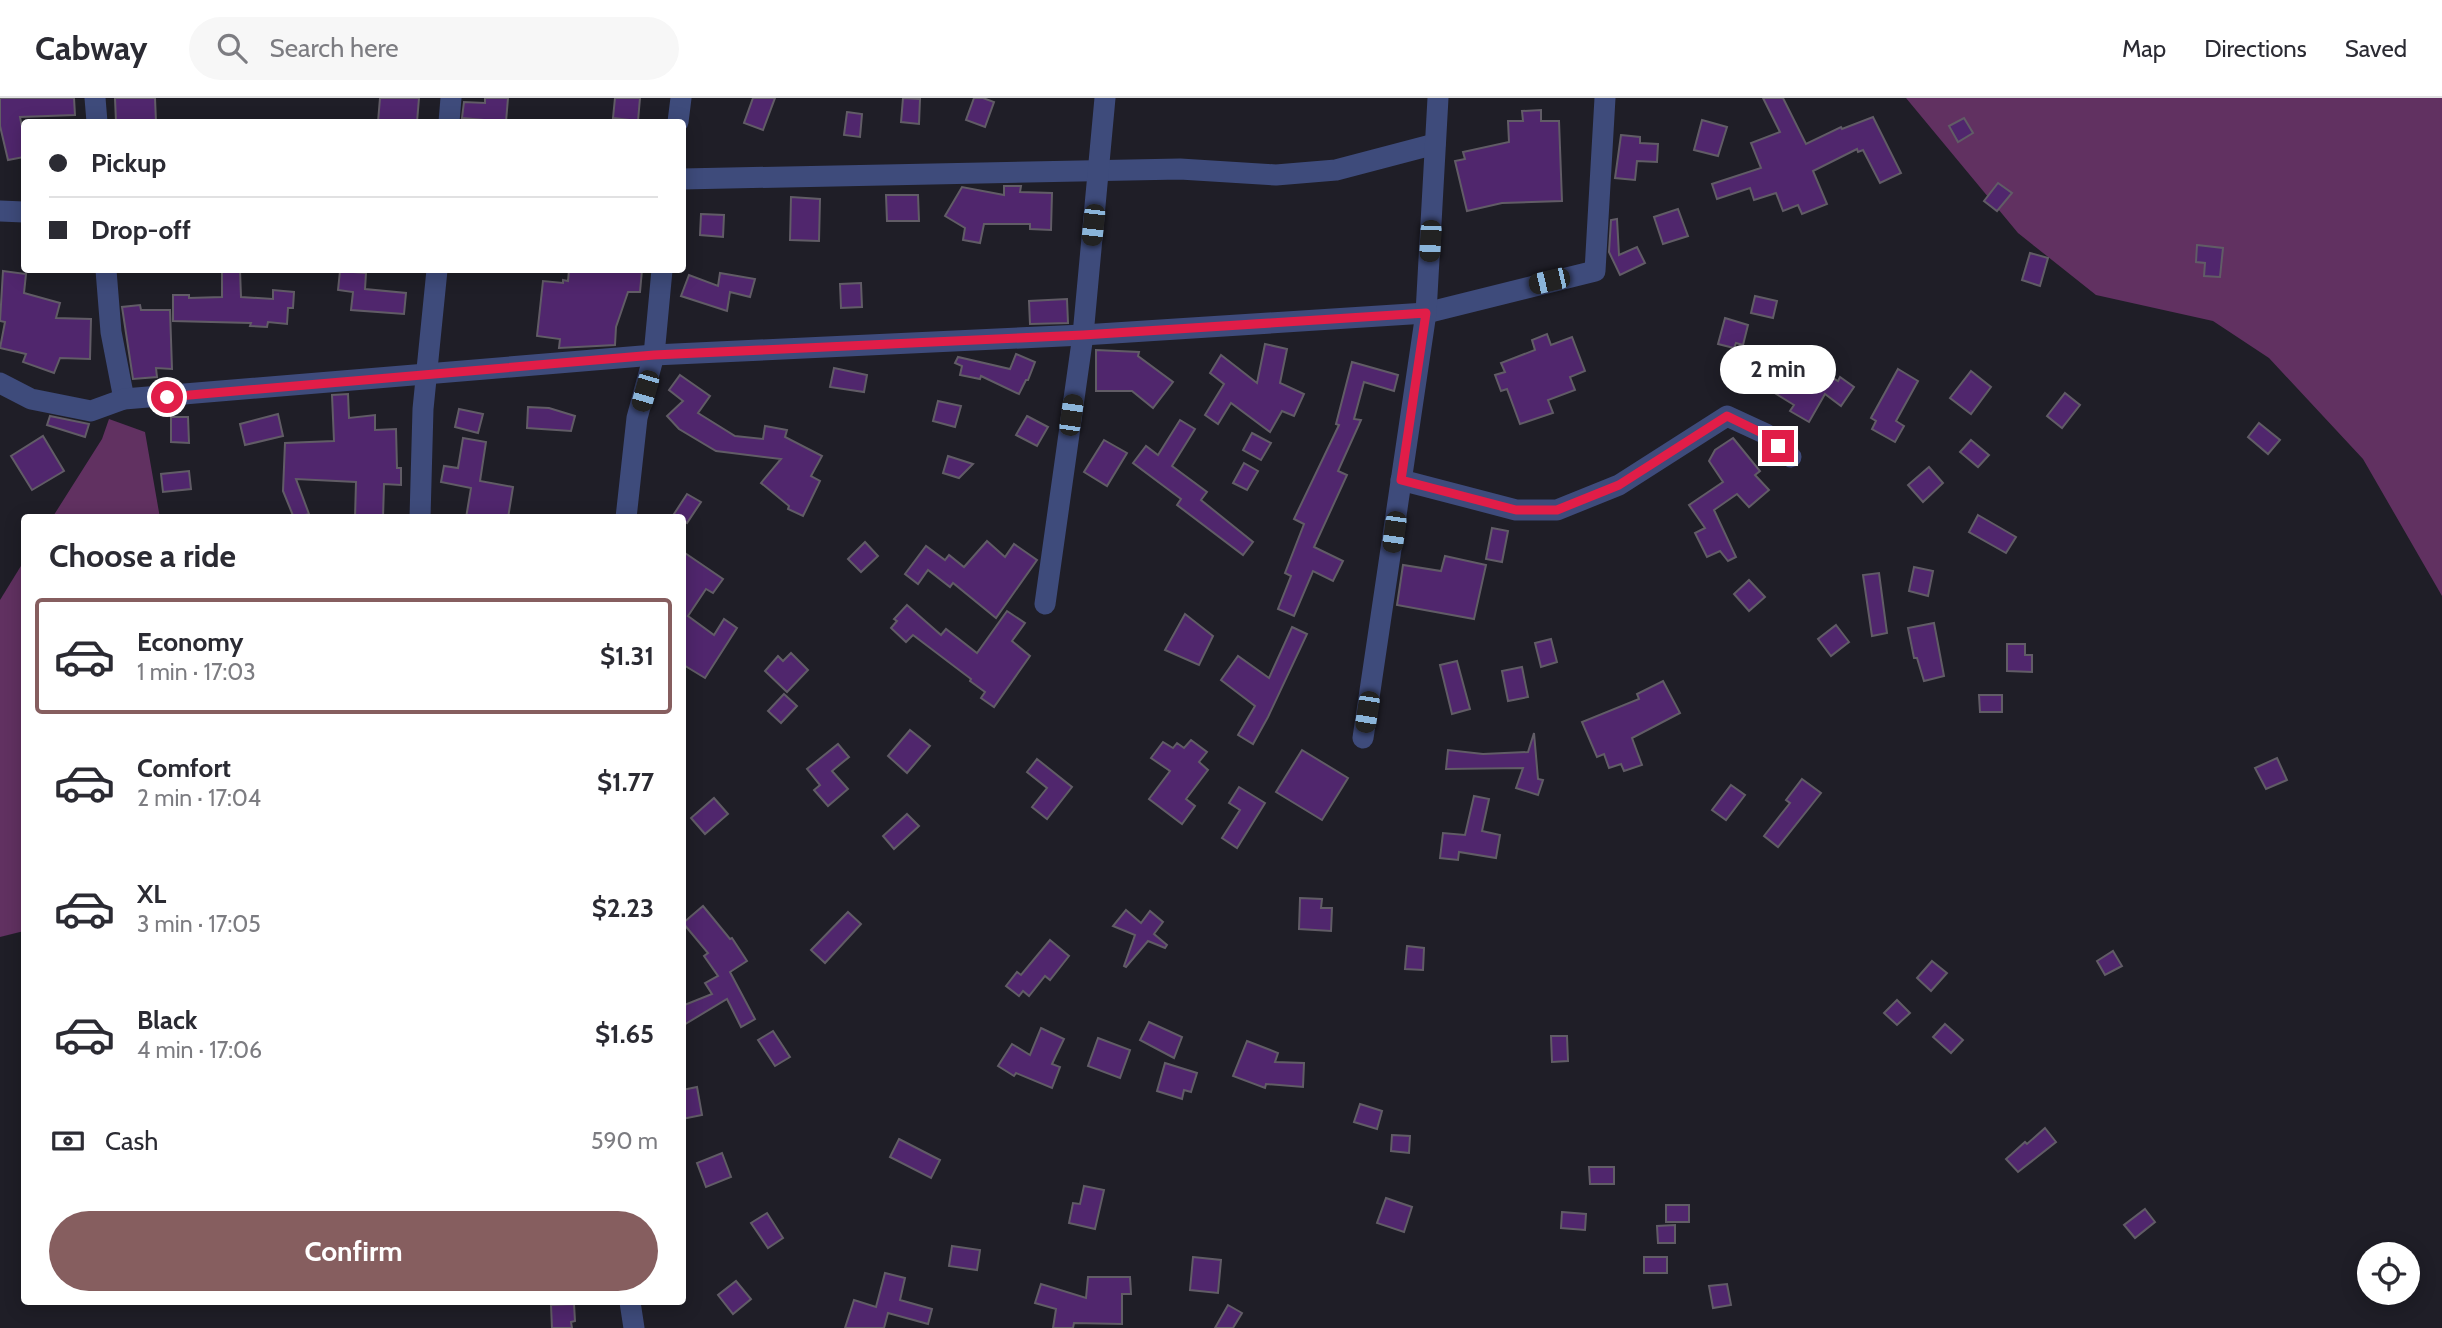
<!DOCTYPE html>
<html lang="en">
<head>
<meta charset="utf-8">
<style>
  :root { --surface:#fff; --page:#f7f7f7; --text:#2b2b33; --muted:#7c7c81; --line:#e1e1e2; --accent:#865e5f }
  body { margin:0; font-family:Cabin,sans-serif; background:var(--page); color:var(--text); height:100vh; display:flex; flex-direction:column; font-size:26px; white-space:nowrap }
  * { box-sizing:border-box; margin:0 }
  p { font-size:23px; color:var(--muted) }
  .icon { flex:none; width:38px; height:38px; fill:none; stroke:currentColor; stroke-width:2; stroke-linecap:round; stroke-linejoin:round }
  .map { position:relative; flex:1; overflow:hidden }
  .details { position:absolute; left:21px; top:416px; width:665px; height:791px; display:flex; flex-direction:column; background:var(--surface); border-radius:7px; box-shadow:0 4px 18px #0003 }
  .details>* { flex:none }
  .banner { position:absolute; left:21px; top:21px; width:665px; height:154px; border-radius:7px; box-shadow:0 4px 18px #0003; display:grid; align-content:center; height:154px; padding:0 28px; background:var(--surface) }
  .buttons { position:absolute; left:2357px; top:1144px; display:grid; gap:14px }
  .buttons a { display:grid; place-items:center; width:63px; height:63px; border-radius:50%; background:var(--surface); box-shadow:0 4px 18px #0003; font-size:35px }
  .end { position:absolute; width:32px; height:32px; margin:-16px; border:9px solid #e11d48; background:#fff; box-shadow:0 0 0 4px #fff }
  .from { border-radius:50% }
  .bubble { position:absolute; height:49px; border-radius:24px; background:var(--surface); box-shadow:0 4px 18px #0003; font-size:23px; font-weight:800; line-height:49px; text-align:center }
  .car { position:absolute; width:21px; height:42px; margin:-21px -10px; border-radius:9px; box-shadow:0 0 5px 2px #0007; background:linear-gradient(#222 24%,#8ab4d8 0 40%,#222 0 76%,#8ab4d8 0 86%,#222 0) }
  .banner b { display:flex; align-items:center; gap:24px; height:66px; font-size:26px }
  .banner b+b { border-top:2px solid var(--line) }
  .banner i { width:18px; height:18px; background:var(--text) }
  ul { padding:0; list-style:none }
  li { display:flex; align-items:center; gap:21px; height:116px; margin:0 14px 10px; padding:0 14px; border:4px solid transparent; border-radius:7px }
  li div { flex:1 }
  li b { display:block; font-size:26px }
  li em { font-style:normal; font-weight:800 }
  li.current { border-color:var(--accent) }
  li>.icon { width:63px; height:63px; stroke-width:1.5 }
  h2 { padding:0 28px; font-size:32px; line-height:84px }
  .pay { display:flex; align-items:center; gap:18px; height:77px; padding:0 28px; font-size:26px }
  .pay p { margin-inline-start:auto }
  .primary-button { display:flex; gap:14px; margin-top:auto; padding:14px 28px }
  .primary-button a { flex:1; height:80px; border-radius:42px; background:var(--accent); color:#fff; font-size:28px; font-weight:800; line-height:80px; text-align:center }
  header { display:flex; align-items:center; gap:42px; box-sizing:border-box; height:98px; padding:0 35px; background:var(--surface); border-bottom:2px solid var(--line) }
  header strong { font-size:33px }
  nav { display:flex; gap:38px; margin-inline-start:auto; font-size:24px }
  .search { width:490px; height:63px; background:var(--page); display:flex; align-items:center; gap:18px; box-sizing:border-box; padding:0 24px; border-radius:38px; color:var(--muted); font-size:26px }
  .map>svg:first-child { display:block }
</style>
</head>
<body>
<header>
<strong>Cabway</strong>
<div class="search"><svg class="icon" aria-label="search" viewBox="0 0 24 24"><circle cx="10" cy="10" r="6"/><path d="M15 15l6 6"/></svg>Search here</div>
<nav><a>Map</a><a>Directions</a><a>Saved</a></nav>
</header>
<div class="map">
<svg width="2442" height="1230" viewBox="0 0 2442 1230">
  <rect width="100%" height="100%" fill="#1f1e27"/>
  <g fill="#613161">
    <path d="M1906,0h536v498l-79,-137 -94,-101 -56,-37 -117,-26 -78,-62z"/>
    <path d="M109,321l36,13 15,86h-108l50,-79z"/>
    <path d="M24,463v370l-24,6v-337z"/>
  </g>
  <g fill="#50266d" stroke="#615c66" stroke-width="2">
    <path d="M0,0h74l1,17 -55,2 4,20v20l-16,3 -8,-34z"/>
    <path d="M115,0h40l1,24h-40z"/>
    <path d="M380,0h39l-2,24h-39z"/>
    <path d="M485,0h23l-2,24 -44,-4 2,-16 21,1z"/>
    <path d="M615,0h25l-2,23 -25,-3z"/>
    <path d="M753,0h22l-12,32 -19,-7z"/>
    <path d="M903,0l17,1 -1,25 -18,-2z"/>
    <path d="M974,0h9l11,4 -9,25 -19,-7z"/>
    <path d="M1763,0h20l23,46 35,-17 1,2 31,-12 28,56 -21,10 -17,-33 -5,2 -1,-3 -44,22 14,33 -25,10 -4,-9 -15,6 -7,-18 -22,7 -4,-12 -33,11 -5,-15 49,-16 -10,-25 29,-11z"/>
    <path d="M1541,12v11h18l3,80 -60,2 -35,8 -12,-50 10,-2 -2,-7 46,-10 -1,-21h15l-1,-10z"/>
    <path d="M847,14l15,2 -2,23 -16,-2z"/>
    <path d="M1964,20l9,15 -15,9 -9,-16z"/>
    <path d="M1702,22l25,7 -9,29 -24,-6z"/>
    <path d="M1621,37l19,2v6l18,1 -1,18 -20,-1 -2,19 -20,-2z"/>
    <path d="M1998,85l14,10 -15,18 -13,-10z"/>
    <path d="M1004,88h17l-1,6 32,1 -1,37 -21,-1v-5h-46l-4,19 -17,-3 2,-12 -20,-12 17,-29 42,8z"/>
    <path d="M886,97h32l1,26h-32z"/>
    <path d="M791,99l29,2 -1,42 -29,-1z"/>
    <path d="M1678,111l10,27 -25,8 -9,-27z"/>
    <path d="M701,116l23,1 -1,22 -23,-2z"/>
    <path d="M1617,121l2,36 18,-8 8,16 -25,12 -11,-23 2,-32z"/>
    <path d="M2197,147l26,3 -3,29 -16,-1 1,-13 -9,-1z"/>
    <path d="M2030,155l18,5 -8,28 -18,-6z"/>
    <path d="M222,172h18l1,27 32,2v-9l21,2 -1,16h-5l-1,16 -19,-2 -1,5 -17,-1 1,-3 -78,-2v-26h16v3l33,-1z"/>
    <path d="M569,172h73l-2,22h-12l-12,35 -1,18 -56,3 1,-9 -23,-3 6,-55 20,2v-3l5,1z"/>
    <path d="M3,173l23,3 -2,19 36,10 -4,15 35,1 -1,40 -30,-1 -6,15 -31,-11 3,-8 -26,-6 5,-26 -5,-1z"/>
    <path d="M340,173l26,2 -1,16 41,4 -2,21 -53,-4 2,-18 -15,-2z"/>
    <path d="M720,175l35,6 -5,18 -20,-5 -3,19 -46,-15 8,-21 29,11z"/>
    <path d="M861,185l1,24 -21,1 -1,-24z"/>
    <path d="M1755,198l22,5 -4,17 -22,-5z"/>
    <path d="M1067,201l1,24 -38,1 -1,-23z"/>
    <path d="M140,207l1,5h29l2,59 -16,-1 1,9 -24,2 -11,-72z"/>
    <path d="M1725,220l23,7 -5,20 -7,-2 -2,5 -16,-4z"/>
    <path d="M1547,236l4,11 21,-8 13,34 -15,6 5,13 -27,10 5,13 -33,11 -13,-35 -6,2 -6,-16 10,-3 -4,-9 34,-13 -3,-10z"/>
    <path d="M1265,246l22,5 -7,34 24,11 -10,22 -12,-5 -12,21 -39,-29 -13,21 -13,-9 19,-31 -14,-11 11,-18 36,28z"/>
    <path d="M1779,248l59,35 2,-4 14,10 -13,19 -16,-12 -16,28 -19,-11 4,-6 -37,-23z"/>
    <path d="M1096,252l43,2 -1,4 35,26 -20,26 -21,-17h-36z"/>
    <path d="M1016,256l19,8 -7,18h-2l-7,14 -38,-18 -1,3 -20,-4 2,-9 -7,-3 3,-6 52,12z"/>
    <path d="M1352,264l46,13 -4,16 -30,-9 -10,37 7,1 -23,51 9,4 -33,72 29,14 -10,20 -20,-10 -19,45 -16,-7 13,-33 -6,-3 19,-49 -10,-5 45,-94 -3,-1z"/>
    <path d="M834,270l33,7 -3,17 -34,-5z"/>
    <path d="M1898,271l20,12 -22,40 8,5 -9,16 -23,-13 4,-8 -5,-3z"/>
    <path d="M1971,273l20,16 -20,27 -21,-16z"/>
    <path d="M680,277l30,21 -12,17 37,23 28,3 2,-13 22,4 -2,7 37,19 -11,20 9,5 -17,35 -15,-7 1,-3 -28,-23 20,-24 -65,-8 -37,-22 -12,-13 16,-15 -14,-11z"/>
    <path d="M2065,295l15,12 -18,23 -15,-12z"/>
    <path d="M348,296l1,24 26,-3v15l21,-1 1,39h4v17l-17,-1 -1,34h-28l1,-36 -60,-3 13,35 -15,4 -11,-27 2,-48 49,-2 -2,-46z"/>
    <path d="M938,303l23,5 -6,21 -22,-6z"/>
    <path d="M528,309l21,1 26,8 -4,15 -44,-3z"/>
    <path d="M459,311l24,5 -5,19 -23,-6z"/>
    <path d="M278,316l5,22 -38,9 -5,-21z"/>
    <path d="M50,318l39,8 -4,13 -38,-12z"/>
    <path d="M1027,318l21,11 -11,19 -21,-11z"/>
    <path d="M171,319h17l1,26 -18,-1z"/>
    <path d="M1180,322l15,9 -23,37 35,26 -6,8 52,42 -10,13 -66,-50 4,-6 -48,-36 13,-17 12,9z"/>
    <path d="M2259,325l21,17 -12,14 -20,-17z"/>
    <path d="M1252,335l19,10 -10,17 -18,-10z"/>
    <path d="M43,338l21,35 -32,19 -21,-34z"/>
    <path d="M463,340l23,4 -6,39 33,6 -5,31h-42l5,-30 -30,-6 3,-16 14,2z"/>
    <path d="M1733,340l27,33 -5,4 14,15 -20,17 -12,-13 -23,16 22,47 -8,4 -8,-10 -13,6 -12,-24 10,-5 -16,-23 34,-23 -14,-21 6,-11z"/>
    <path d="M1104,342l23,13 -20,33 -23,-14z"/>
    <path d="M1971,342l18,15 -11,12 -18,-15z"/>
    <path d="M948,358l25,8 -14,14 -16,-5z"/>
    <path d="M1244,365l14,8 -11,19 -14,-7z"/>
    <path d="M1929,369l14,16 -20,19 -15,-17z"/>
    <path d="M189,373l2,18 -28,3 -2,-18z"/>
    <path d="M687,396l14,8 -14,21 -13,-9z"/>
    <path d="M1978,417l38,22 -10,16 -37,-21z"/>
    <path d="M1492,430l16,3 -6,31 -16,-3z"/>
    <path d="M987,443l18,16 9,-13 23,16 -41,58 -43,-35 -3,4 -22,-17 -10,14 -13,-10 21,-28 19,14 4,-5 15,12z"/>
    <path d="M865,444l13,14 -17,16 -13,-13z"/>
    <path d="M682,453l41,28 -10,14 -7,-4 -18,27 26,19 10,-16 13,9 -32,50 -23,-14z"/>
    <path d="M1445,458l41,9 -12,54 -77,-14 6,-40 38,6z"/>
    <path d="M1914,469l19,4 -5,25 -19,-5z"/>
    <path d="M1879,475l8,60 -15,3 -9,-61z"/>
    <path d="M1749,482l16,17 -16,14 -15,-17z"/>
    <path d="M907,507l34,30 5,-6 31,24 30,-42 18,12 -13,18 18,15 -36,51 -13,-9 4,-6 -15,-11 1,-2 -58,-44 -7,7 -15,-14 6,-7 -3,-2z"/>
    <path d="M1185,516l28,22 -14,29 -34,-15z"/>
    <path d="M1934,525l10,53 -20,5 -7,-23h-3l-6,-30z"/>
    <path d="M1836,527l13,17 -18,14 -13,-17z"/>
    <path d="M1292,529l15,7 -39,83 -15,27 -15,-9 17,-29 -34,-26 17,-24 31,22z"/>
    <path d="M1551,541l6,23 -16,5 -6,-24z"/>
    <path d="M2007,546h18v11h7v17l-25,-1z"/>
    <path d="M791,555l17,17 -21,22 -22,-21 13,-15 5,5z"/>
    <path d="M1457,563l13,48 -18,5 -12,-49z"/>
    <path d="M1522,569l6,30 -20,4 -6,-30z"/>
    <path d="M1663,583l17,32 -48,25 10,27 -18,6 -3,-7 -12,4 -5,-14 -7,3 -15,-35 57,-23 -2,-5z"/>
    <path d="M784,596l13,12 -16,17 -13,-12z"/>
    <path d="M1979,597h23v17h-22z"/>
    <path d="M910,632l20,16 -23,27 -19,-17z"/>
    <path d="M1534,635l4,46 5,1 -5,15 -22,-7 7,-20 -77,1 2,-19 35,4 45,-2z"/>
    <path d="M1191,642l16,12 -8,10 9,8 -22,29 9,7 -13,18 -33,-25 21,-28 -19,-13 12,-16 10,6 4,-5 7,5z"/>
    <path d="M838,646l11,13 -17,14 16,18 -20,17 -14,-16 6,-5 -13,-16z"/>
    <path d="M1302,652l46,28 -26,42 -46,-28z"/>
    <path d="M2277,660l10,22 -21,9 -11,-21z"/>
    <path d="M1037,661l35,28 -25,32 -15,-12 15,-19 -20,-16z"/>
    <path d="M1802,681l19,14 -43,54 -14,-11 26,-33 -4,-3z"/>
    <path d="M1731,687l14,10 -19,25 -14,-10z"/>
    <path d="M1239,689l26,16 -28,45 -15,-10 18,-28 -11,-7z"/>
    <path d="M1474,698l15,3 -7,32 18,4 -4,23 -37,-6 -1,8 -18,-2 3,-25 22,2z"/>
    <path d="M714,700l14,16 -23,20 -14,-16z"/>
    <path d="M907,716l12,12 -25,23 -11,-13z"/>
    <path d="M1300,800l22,1 -1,9h11l-1,23 -32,-2z"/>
    <path d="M703,808l27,33 2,-1 15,23 -17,11 25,47 -14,8 -14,-28 -45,27v-20l30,-12 -7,-11 13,-7 -14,-20 4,-3 -25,-30z"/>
    <path d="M1126,812l15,13 9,-12 13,11 -9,12 13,11 -2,3 -17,-7 -22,26 -2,-1 11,-31 -22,-9z"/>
    <path d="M848,814l13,12 -36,39 -14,-13z"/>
    <path d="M1050,842l19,16 -19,24 -5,-4 -16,20 -6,-5 -4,5 -13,-10 11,-14 4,3z"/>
    <path d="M1407,848l17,2 -1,22 -18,-1z"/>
    <path d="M2113,853l9,15 -17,9 -8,-14z"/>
    <path d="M1932,863l15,12 -16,18 -14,-13z"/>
    <path d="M1897,902l13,13 -13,12 -13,-12z"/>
    <path d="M1149,924l33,15 -8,21 -34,-18z"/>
    <path d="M1945,926l18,16 -12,13 -18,-16z"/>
    <path d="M1041,930l23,11 -12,25 8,3 -8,21 -36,-15 -2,3 -16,-10 14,-22 18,11z"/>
    <path d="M773,933l17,26 -15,9 -17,-26z"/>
    <path d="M1551,938h16l1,25 -16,1z"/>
    <path d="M1098,940l32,12 -10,28 -32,-12z"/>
    <path d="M1247,943l31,12 -3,9 29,1 -1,24 -37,-3 -1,4 -32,-12z"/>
    <path d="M1165,965l32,10 -6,19 -7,-2 -2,9 -25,-8z"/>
    <path d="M697,989l5,28 -20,4v-29z"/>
    <path d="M1360,1006l22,7 -5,18 -23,-7z"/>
    <path d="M2045,1030l11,14 -38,30 -12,-13 19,-17 2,2z"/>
    <path d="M1392,1037l18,1 -1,17 -18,-2z"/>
    <path d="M899,1041l41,21 -9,18 -41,-21z"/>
    <path d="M722,1055l9,24 -25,10 -9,-24z"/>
    <path d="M1589,1069h25v17h-24z"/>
    <path d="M1084,1088l20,4 -9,39 -26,-6 4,-20 7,1z"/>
    <path d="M1386,1100l26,9 -8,25 -27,-9z"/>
    <rect x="1666" y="1107" width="23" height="17"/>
    <path d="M2145,1111l10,13 -20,16 -11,-13z"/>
    <path d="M1562,1114l24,2 -1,16 -24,-2z"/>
    <path d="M767,1115l16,25 -15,10 -17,-25z"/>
    <path d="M1675,1127v18h-17l-1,-17z"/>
    <path d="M952,1148l28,4 -3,20 -28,-4z"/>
    <path d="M1193,1159l28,3 -3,33 -28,-3z"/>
    <rect x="1644" y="1159" width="23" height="16"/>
    <path d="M885,1175l20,5 -5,22 32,9 -4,15 -40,-11 -4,15h-39l9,-28 22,7z"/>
    <path d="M1088,1179h42l1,17h-9v30l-48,-1 -1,5h-20l3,-19 -21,-6 6,-19 45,14z"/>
    <path d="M736,1183l15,18 -18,15 -15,-19z"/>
    <path d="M1727,1186l4,21 -18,3 -4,-22z"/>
    <path d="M574,1206l1,17 -4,1 1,6h-20l-1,-23z"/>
    <path d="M1228,1207l14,8 -9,15h-18z"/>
  </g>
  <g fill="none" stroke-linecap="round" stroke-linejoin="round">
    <g stroke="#3e4b7b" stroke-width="21">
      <path d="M95,0l2,24"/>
      <path d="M449,24l2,-24"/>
      <path d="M678,24l3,-24"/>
      <path d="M682,81l498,-10 96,6 60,-5 99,-26"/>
      <path d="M0,113l24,1"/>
      <path d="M106,172l5,62 13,67"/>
      <path d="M0,285l31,16 60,12 33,-12 530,-44 429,-20 343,-22 169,-42 10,-173"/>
      <path d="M1401,382l115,30h41l62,-25 108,-69 39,18 25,23"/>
      <path d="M420,420l3,-109 14,-139"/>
      <path d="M626,420l11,-100 17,-63 8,-85"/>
      <path d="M1045,506l38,-269 22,-237"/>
      <path d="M1363,640l63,-425 12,-215"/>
      <path d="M630,1204l4,26"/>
    </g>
  </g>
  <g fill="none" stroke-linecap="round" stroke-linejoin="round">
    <path stroke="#e11d48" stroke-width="9" d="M167,299l487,-42 429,-20 343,-22 -25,167 115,30h41l62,-25 108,-69 39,19 12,11"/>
  </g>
</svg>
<div class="buttons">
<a><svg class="icon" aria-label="locate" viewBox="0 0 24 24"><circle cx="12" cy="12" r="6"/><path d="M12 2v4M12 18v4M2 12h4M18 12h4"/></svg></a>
</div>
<i class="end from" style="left:167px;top:299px"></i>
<i class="end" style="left:1778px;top:348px"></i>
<div class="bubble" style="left:1720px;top:247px;width:116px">2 min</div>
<i class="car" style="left:1093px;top:127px;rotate:186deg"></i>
<i class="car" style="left:1430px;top:143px;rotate:183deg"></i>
<i class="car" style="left:1549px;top:183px;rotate:257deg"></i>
<i class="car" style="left:645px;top:293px;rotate:196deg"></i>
<i class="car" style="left:1071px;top:317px;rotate:8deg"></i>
<i class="car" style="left:1394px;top:434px;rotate:188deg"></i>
<i class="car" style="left:1367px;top:614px;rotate:189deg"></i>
<div class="banner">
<b><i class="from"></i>Pickup</b>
<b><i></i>Drop-off</b>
</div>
<section class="details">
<h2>Choose a ride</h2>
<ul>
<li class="current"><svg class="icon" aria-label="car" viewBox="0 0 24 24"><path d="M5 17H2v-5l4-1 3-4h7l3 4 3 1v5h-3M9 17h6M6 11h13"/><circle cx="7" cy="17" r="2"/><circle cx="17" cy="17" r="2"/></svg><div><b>Economy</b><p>1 min · 17:03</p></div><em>$1.31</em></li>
<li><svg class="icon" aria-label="car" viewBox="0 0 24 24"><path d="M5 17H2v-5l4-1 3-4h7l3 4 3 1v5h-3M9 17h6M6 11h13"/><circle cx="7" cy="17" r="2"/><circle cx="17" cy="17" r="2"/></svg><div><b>Comfort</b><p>2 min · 17:04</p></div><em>$1.77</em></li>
<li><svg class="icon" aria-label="car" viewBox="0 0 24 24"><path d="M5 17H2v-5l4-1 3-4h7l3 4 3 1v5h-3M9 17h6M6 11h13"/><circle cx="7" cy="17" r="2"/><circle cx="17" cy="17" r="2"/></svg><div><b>XL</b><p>3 min · 17:05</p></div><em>$2.23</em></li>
<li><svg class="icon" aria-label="car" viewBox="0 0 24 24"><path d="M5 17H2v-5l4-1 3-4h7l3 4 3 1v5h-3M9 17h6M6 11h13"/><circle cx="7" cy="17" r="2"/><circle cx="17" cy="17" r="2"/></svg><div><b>Black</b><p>4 min · 17:06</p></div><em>$1.65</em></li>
</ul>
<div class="pay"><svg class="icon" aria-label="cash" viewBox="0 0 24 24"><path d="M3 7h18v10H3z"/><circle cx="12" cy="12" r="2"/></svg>Cash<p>590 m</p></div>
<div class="primary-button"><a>Confirm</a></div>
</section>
</div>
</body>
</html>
